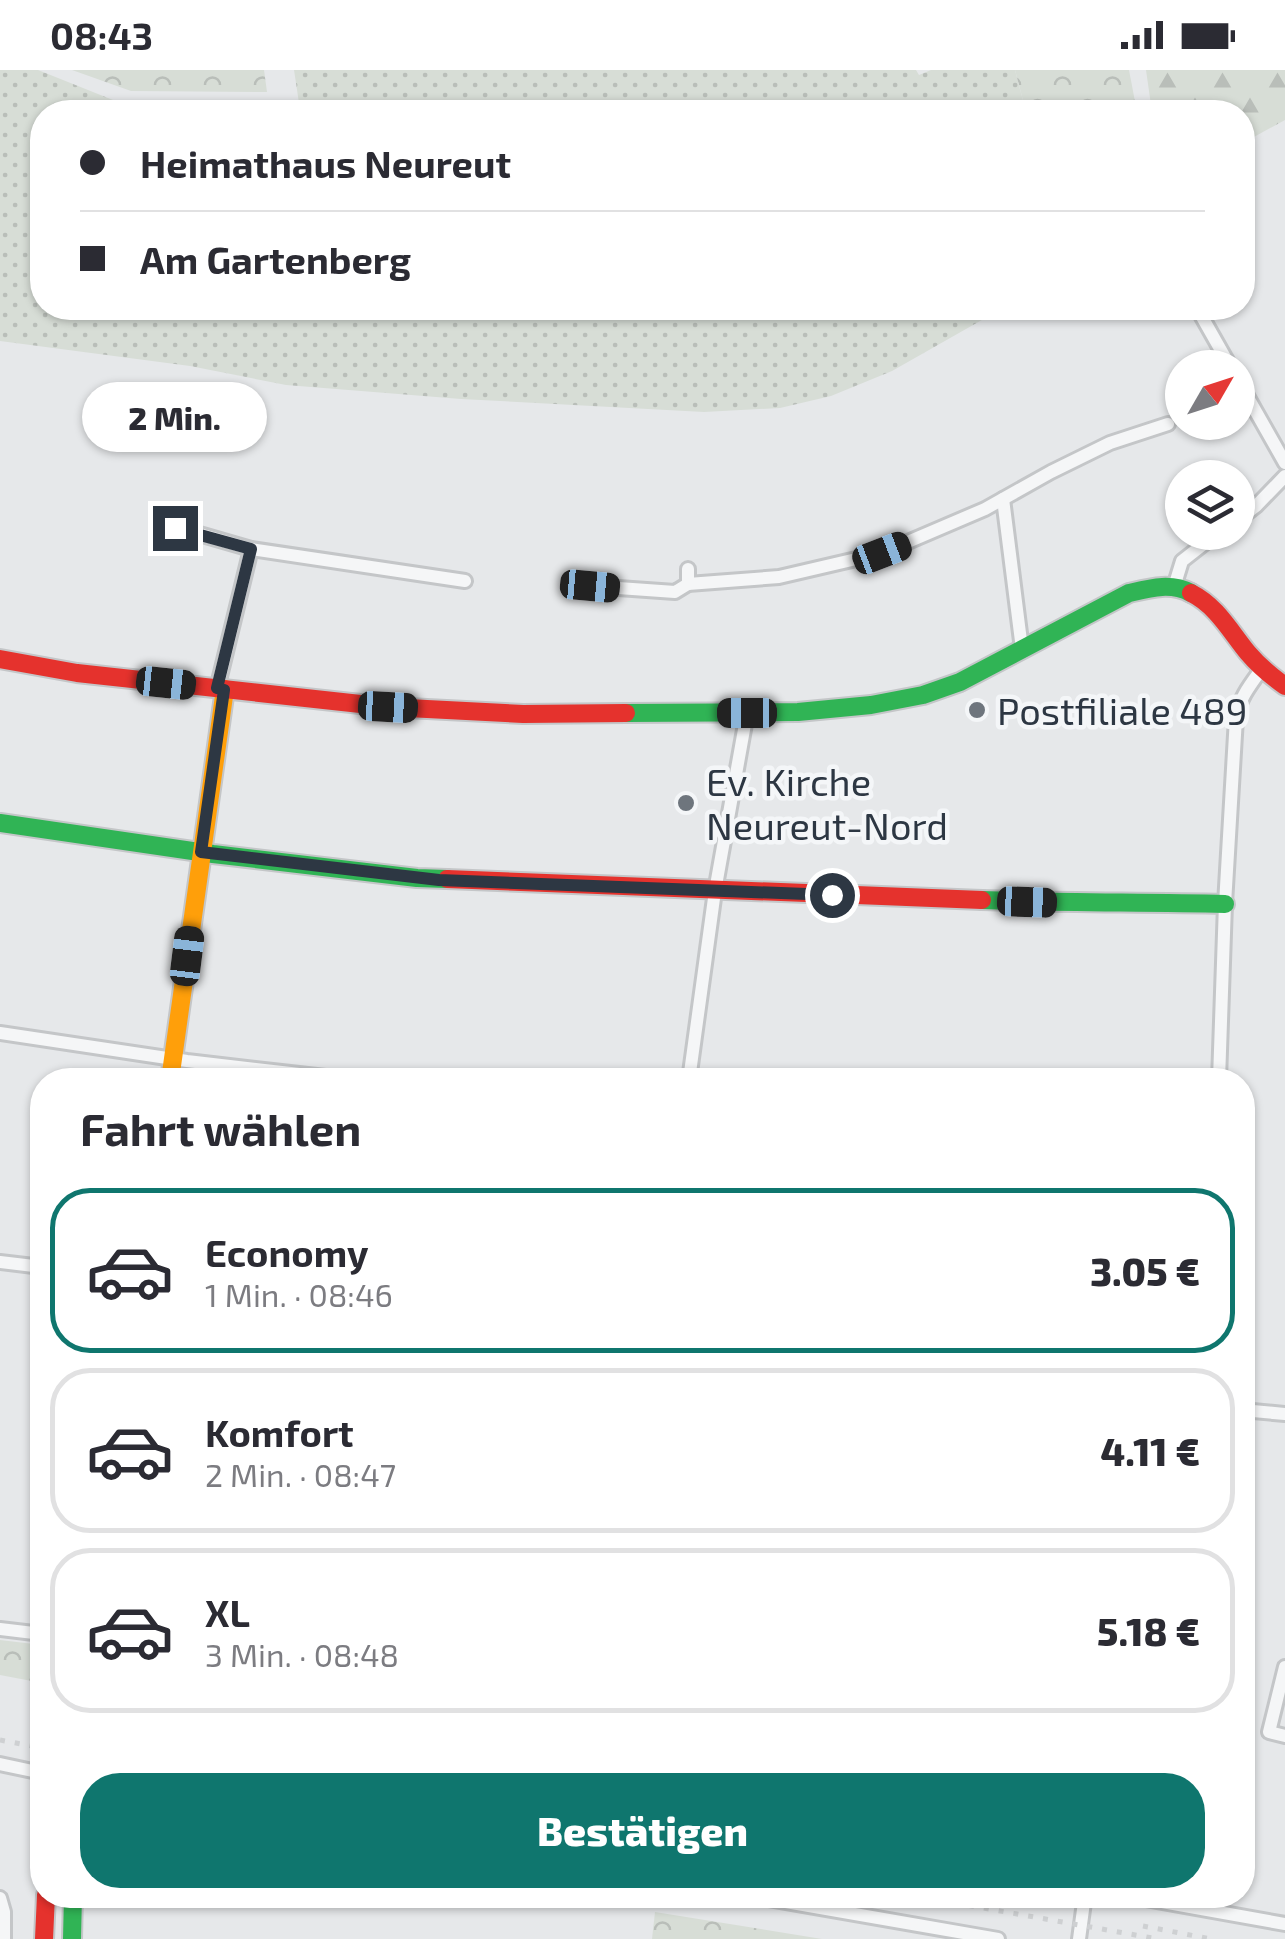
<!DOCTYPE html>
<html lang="de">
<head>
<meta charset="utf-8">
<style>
  :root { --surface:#fff; --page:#f2f2f3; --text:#2b2b33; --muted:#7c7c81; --line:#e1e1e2; --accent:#0f766e }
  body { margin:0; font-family:"Exo 2",sans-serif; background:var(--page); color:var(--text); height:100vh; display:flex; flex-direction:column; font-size:38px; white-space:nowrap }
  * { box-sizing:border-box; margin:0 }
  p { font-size:32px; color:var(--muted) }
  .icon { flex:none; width:55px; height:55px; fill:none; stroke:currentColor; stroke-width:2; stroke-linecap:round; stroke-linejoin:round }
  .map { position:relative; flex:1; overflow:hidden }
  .sheet { position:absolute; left:30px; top:998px; width:1225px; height:840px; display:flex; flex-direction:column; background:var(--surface); border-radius:40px; box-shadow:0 2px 8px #0004 }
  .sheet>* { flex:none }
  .banner { position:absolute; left:30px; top:30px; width:1225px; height:220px; border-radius:40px; box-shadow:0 2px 8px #0004; display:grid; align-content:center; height:220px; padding:0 50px; background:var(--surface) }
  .needle { width:65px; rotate:51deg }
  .fabs { position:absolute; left:1165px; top:280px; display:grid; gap:20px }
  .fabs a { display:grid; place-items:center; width:90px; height:90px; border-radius:50%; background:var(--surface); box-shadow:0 2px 8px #0004; font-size:50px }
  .end { position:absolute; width:45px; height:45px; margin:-22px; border:12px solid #2d3743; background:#fff; box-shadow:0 0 0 5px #fff }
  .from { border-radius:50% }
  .bubble { position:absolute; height:70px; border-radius:35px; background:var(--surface); box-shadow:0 2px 8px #0004; font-size:32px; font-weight:800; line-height:70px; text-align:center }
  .car { position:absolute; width:30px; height:60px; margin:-30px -15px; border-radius:12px; box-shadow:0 0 8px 2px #0007; background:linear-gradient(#222 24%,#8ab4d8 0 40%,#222 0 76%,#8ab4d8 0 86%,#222 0) }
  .banner b { display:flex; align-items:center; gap:35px; height:95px; font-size:38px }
  .banner b+b { border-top:2px solid var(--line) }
  .banner i { width:25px; height:25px; background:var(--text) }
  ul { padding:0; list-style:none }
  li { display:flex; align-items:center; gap:30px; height:165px; margin:0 20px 15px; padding:0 30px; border:5px solid var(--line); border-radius:40px }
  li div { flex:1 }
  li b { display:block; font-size:38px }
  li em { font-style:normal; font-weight:800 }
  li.on { border-color:var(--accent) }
  li>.icon { width:90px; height:90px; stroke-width:1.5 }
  h2 { padding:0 50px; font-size:45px; line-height:120px }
  .button { display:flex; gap:20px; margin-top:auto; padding:20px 50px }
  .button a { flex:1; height:115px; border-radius:40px; background:var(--accent); color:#fff; font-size:40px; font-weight:800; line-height:115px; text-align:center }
  .status { display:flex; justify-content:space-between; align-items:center; height:70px; padding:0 50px; background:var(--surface); direction:ltr }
  .status svg { height:28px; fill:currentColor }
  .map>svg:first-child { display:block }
</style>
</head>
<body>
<div class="status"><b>08:43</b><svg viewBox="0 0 49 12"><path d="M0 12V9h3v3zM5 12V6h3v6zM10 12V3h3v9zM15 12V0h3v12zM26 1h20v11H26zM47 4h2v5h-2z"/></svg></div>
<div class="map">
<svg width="1285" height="1869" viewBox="0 0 1285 1869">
  <defs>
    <pattern id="grass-dots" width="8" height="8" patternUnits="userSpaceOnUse" patternTransform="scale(2.5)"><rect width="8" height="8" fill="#d7ddd6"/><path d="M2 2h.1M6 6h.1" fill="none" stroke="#b9beb9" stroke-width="1.8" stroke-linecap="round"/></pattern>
    <pattern id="forest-firs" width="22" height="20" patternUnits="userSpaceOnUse" patternTransform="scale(2.5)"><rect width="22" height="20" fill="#d7ddd6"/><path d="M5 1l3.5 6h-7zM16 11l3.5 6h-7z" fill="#b9beb9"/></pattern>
    <pattern id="park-crowns" width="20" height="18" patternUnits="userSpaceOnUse" patternTransform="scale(2.5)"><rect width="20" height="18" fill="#d7ddd6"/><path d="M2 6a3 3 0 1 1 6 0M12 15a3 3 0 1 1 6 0" fill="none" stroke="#b9beb9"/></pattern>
  </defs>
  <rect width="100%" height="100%" fill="#e6e8ea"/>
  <path fill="url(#grass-dots)" d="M0,0h38l75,30 32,5 72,2 82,-4 -5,-33h622l3,5 12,-5h84l11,42h-984v196h961l-111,63 -61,25 -51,12 -76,4 -243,-13 -175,-14 -96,-19 -190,-25z"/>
  <path fill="url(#forest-firs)" d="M1146,0h139v50l-42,23 -1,-31h-90z"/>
  <g fill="url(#park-crowns)">
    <path d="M72,0h192l3,22 -136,-1z"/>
    <path d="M1015,0h114l8,42h-111z"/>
    <path d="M0,1570l42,5v38l-42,-8z"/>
    <path d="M655,1842l167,27h-170z"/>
  </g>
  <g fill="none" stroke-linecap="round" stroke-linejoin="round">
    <defs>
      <g id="street">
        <path d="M1197,238l34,60"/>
        <path d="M1238,310l47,83"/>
        <path d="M1003,429l19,150"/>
        <path d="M1238,450l18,-14 29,-30"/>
        <path d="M175,457l76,22 -34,140"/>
        <path d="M251,479l214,32"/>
        <path d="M688,499v15l91,-7 103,-24 103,-44 66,-37 59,-29 58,-19"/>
        <path d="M590,516l85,6 13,-8"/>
        <path d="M1174,517l8,-26 37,-29"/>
        <path d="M0,963l187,28 165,19"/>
        <path d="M689,1010l26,-189 32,-178"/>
        <path d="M1219,1010l6,-176 11,-186c3,-19 14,-33 25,-48"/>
        <path d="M0,1192l42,5"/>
        <path d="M1242,1340l43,4"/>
        <path d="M0,1559l42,5"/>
        <path d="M1285,1597l-16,65 16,4"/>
        <path d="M0,1694l42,9"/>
        <path d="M746,1825l252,44"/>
        <path d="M1123,1825l162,29"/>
        <path d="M0,1828l4,14v27"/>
        <path d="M1079,1869l6,-44"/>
      </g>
      <g id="fast">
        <path d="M626,643l172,-1 73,-7 52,-10 37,-13 169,-89c21,-5 42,-11 62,0"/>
        <path d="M0,753l213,31 204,24 30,1"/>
        <path d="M982,830c81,3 162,2 243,4"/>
        <path d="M72,1869l1,-44"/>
      </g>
      <path id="slow" d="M170,1010l55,-391"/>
      <g id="jam">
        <path d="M1191,523c26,13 39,38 57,60 11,13 23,23 37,33"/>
        <path d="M0,589l77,14 311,34 135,7 103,-1"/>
        <path d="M447,809l535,21"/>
        <path d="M44,1869l2,-44"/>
      </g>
    </defs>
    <use href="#street" stroke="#c4c6c8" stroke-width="18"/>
    <use href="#fast" stroke="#c4c6c8" stroke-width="22"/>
    <use href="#slow" stroke="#c4c6c8" stroke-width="22"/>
    <use href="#jam" stroke="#c4c6c8" stroke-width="22"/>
    <use href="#street" stroke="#f5f6f7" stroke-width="12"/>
    <use href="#fast" stroke="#30b455" stroke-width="18"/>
    <use href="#slow" stroke="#ff9f0a" stroke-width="18"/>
    <use href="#jam" stroke="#e5322d" stroke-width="18"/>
    <g stroke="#ced0d2" stroke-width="5" stroke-dasharray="5 10" stroke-linecap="butt">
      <path d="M0,1670l42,8"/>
      <path d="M910,1825l248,44"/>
      <path d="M1143,1856l68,13"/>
    </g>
  </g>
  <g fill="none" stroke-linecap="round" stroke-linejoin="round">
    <path stroke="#2d3743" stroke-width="12" d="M175,458l76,21 -34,139 7,2 -23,162 238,28 393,15"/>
  </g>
  <g fill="#6e757d" stroke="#f4f6f8" stroke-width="4">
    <circle cx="977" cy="640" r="10"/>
    <circle cx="686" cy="733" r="10"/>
  </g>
  <g text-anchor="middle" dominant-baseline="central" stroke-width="9" stroke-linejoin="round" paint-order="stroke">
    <g font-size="38" fill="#2d3743" stroke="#f4f6f8" text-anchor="start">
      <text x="997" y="640">Postfiliale 489</text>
      <text x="706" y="711">Ev. Kirche<tspan x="706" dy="44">Neureut-Nord</tspan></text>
    </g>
  </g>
</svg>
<div class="fabs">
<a><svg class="needle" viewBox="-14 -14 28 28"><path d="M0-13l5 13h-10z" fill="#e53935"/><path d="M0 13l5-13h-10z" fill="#7c7c81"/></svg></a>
<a><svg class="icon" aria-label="layers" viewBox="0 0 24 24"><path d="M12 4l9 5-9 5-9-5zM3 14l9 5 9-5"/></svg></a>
</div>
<i class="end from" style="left:832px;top:825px"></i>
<i class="end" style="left:175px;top:458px"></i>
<div class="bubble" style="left:82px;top:312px;width:185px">2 Min.</div>
<i class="car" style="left:882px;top:483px;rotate:69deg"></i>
<i class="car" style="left:590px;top:516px;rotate:95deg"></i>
<i class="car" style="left:166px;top:613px;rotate:96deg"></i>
<i class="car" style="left:388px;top:637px;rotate:93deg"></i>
<i class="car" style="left:747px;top:643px;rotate:270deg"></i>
<i class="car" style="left:1027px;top:832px;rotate:92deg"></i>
<i class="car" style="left:187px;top:886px;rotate:7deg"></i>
<div class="banner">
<b><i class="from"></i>Heimathaus Neureut</b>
<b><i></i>Am Gartenberg</b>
</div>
<section class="sheet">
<h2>Fahrt wählen</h2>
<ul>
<li class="on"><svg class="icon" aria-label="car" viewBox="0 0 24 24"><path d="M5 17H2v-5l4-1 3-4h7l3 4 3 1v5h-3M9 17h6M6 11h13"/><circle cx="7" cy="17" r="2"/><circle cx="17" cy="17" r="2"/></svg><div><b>Economy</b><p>1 Min. · 08:46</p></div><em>3.05 €</em></li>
<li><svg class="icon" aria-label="car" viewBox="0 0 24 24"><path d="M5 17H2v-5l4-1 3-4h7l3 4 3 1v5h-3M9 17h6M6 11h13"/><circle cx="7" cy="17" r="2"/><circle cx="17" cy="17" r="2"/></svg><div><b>Komfort</b><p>2 Min. · 08:47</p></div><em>4.11 €</em></li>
<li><svg class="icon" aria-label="car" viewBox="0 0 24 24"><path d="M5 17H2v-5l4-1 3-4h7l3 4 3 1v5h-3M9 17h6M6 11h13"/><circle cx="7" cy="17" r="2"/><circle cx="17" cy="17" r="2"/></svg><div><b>XL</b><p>3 Min. · 08:48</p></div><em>5.18 €</em></li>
</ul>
<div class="button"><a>Bestätigen</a></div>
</section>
</div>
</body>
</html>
